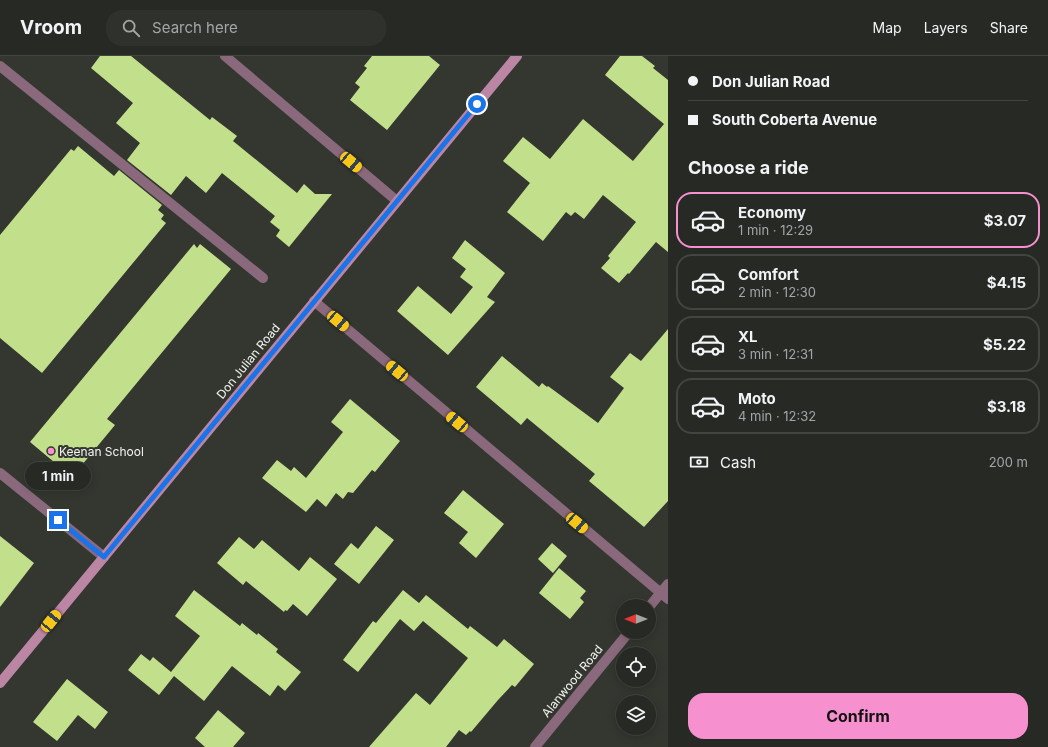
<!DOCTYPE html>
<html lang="en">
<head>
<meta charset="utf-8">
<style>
  :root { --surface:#272924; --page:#2f312c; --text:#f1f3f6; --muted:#a4a6a6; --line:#434541; --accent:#f790ce }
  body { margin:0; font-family:Inter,sans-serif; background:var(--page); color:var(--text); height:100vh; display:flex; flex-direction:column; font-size:15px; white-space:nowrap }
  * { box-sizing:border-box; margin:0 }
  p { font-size:13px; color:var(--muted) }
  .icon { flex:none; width:22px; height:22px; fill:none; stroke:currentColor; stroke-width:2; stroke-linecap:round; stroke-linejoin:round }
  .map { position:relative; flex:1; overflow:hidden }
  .side { display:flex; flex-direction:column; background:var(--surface); width:380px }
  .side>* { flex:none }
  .hud { display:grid; align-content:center; height:88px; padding:0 20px; background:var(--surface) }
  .needle { width:26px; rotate:270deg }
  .buttons { position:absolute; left:616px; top:543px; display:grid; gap:8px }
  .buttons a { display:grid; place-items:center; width:40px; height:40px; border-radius:50%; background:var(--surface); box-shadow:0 2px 10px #0003,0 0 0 1px var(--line); font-size:20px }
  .end { position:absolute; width:18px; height:18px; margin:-9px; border:5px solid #1a73e8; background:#fff; box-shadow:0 0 0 2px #fff }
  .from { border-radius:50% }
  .bubble { position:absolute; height:28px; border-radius:14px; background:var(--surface); box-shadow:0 2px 10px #0003,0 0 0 1px var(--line); font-size:13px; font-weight:700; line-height:28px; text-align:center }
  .car { position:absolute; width:12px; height:24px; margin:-12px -6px; border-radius:5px; box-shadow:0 0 3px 1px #0007; background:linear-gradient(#f5c518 24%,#345 0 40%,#f5c518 0 76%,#345 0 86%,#f5c518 0) }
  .hud b { display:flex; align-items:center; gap:14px; height:38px; font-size:15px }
  .hud b+b { border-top:1px solid var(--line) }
  .hud i { width:10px; height:10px; background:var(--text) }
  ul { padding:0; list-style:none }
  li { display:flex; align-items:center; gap:12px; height:56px; margin:0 8px 6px; padding:0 12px; border:2px solid var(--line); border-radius:16px }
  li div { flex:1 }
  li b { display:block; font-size:15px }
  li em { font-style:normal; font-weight:700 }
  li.active { border-color:var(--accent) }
  li>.icon { width:36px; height:36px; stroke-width:1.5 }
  h2 { padding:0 20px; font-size:18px; line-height:48px }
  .pay { display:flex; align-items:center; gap:10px; height:44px; padding:0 20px; font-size:15px }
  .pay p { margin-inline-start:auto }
  .primary-button { display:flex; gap:8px; margin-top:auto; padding:8px 20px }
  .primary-button a { flex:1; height:46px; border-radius:16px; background:var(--accent); color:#111; font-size:16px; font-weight:700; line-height:46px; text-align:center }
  header { display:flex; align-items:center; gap:24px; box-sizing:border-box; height:56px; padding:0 20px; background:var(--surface); border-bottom:1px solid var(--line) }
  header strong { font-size:19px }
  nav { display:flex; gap:22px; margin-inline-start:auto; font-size:14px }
  .search { width:280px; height:36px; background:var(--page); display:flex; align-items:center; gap:10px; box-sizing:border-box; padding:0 14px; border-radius:16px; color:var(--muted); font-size:15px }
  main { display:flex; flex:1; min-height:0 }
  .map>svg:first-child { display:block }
</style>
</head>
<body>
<header>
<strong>Vroom</strong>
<div class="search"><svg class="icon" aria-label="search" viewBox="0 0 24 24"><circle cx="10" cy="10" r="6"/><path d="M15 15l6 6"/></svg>Search here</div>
<nav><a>Map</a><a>Layers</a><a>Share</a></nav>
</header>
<main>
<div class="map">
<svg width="668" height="691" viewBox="0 0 668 691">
  <rect width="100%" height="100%" fill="#343730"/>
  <g fill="#c2e08b">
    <path d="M100,0h31l79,64 2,-3 25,19 -4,5 64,52 7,-9 11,10h17l-43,53 -13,-11 4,-6 -10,-8 5,-6 -53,-43 -16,20 -20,-17 -15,19 -44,-35 13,-17 -24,-20 17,-20 -42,-35z"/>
    <path d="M372,0h57l11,9 -53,65 -37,-30 10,-13 -5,-4 12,-15 -3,-2z"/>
    <path d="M620,0h22l13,10 -2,2 15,12v172l-12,-10 -27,32 -1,-1 -9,10 -18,-15 9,-10 -2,-2 28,-34 -33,-27 -19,24 -9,-7 -4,4 -5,-4 -23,29 -36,-29 23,-29 -27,-22 20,-24 27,22 33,-40 50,42 31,-37 -59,-49z"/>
    <path d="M78,90l36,30 5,-6 43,35 -4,5 6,5 -3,4 5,4 -124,150 -42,-35v-103l71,-86 3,2z"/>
    <path d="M465,184l40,33 -18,24 8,5 -47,53 -51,-44 21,-25 33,28 22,-27 -13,-10 6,-8 -14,-11z"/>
    <path d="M194,188l3,4 3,-4 31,25 -124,150 8,6 -43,52 -42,-35z"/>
    <path d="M668,273v172l-24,26 -55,-46 6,-7 -68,-56 -6,7 -45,-38 26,-31 37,31 3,-4 5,4 1,-1 50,37 26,-35 -14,-11 20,-24 11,8z"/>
    <path d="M350,343l50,42 -25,31 -3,-2 -19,23 -5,-1 -5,7 -7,-6 -10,14 -9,-8 -11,13 -44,-34 15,-18 14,11 3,-4 12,11 37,-46 -12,-10z"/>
    <path d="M463,434l41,34 -28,34 -17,-15 9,-11 -24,-19z"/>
    <path d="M376,470l18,14 -35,44 -25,-20 17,-21 7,6z"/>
    <path d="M0,480l34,27 -34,44z"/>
    <path d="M239,481l15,12 8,-9 37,31 11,-14 27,22 -30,37 -14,-12 -6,7 -2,-1 -1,2 -38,-31 -3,4 -26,-22z"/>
    <path d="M552,487l15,13 -14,17 -15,-14z"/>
    <path d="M559,512l27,23 -6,7 4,4 -14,17 -31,-26z"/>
    <path d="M194,534l46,36 2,-3 15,12 1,-2 20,16 -2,3 25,20 -16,19 -7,-6 -8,11 -38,-30 -28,35 -30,-25 -15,19 -31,-25 13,-16 9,7 3,-4 18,15 29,-36 -25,-20z"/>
    <path d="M403,534l16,13 7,-8 42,34 2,-3 27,21 7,-8 30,25 -19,23 -3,-2 -14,15 -27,32 -1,-1 -4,4 -7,-5 -13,17h-77l47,-54 14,12 38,-47 -45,-37 -9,10 -14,-12 -42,53 -15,-12 30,-39 3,2z"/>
    <path d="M67,623l41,33 -13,17 -17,-14 -21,26 -24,-19z"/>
    <path d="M218,654l27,23 -12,14h-28l-10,-9z"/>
  </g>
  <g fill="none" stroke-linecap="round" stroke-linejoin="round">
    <path stroke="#8b697c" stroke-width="10" d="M0,10l263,212"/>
    <g stroke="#8b697c" stroke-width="10">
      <path d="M225,0l172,145"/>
      <path d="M314,245l354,298"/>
      <path d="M0,417l104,84"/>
      <path d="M649,551l19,-23"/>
      <path d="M535,691l94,-115"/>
    </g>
    <path stroke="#bb85a4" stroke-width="10" d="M0,627l517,-627"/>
  </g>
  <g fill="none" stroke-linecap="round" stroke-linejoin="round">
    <path stroke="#1a73e8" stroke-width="5" d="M58,464l46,37 373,-453"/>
  </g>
  <circle fill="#f790ce" stroke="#343730" stroke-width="1.5" cx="51" cy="395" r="4"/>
  <g text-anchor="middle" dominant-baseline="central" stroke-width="4" stroke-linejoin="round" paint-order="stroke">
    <g font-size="12" fill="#f4f5f1" stroke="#343730">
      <text transform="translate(248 305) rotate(-51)">Don Julian Road</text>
      <text transform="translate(572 625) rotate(-51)">Alanwood Road</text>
    </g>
    <g font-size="12" fill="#f4f5f1" stroke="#343730" text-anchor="start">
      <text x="59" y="395">Keenan School</text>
    </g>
  </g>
</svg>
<div class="buttons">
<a><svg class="needle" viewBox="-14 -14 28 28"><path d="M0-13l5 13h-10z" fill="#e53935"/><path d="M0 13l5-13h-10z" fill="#a4a6a6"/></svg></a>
<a><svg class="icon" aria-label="locate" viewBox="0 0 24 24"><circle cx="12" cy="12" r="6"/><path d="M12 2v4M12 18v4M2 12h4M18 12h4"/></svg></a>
<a><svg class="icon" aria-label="layers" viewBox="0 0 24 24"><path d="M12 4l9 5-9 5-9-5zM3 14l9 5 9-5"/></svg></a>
</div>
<i class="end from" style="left:477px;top:48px"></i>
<i class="end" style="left:58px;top:464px"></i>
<div class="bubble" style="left:25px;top:406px;width:66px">1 min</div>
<i class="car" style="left:351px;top:106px;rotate:130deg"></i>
<i class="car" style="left:338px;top:265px;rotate:130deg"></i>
<i class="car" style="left:397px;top:315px;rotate:310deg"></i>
<i class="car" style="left:457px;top:366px;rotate:310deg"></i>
<i class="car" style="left:577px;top:467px;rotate:130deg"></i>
<i class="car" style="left:51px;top:565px;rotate:39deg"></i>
</div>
<section class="side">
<div class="hud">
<b><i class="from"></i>Don Julian Road</b>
<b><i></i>South Coberta Avenue</b>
</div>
<h2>Choose a ride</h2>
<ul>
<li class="active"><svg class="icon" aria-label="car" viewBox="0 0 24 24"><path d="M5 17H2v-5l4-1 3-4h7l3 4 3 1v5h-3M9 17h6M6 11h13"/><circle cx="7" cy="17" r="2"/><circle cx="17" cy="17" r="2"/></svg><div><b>Economy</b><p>1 min · 12:29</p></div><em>$3.07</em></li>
<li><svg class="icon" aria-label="car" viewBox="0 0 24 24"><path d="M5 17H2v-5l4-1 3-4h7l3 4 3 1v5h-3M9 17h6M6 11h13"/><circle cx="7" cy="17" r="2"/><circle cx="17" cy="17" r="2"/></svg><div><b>Comfort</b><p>2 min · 12:30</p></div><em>$4.15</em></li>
<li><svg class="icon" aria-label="car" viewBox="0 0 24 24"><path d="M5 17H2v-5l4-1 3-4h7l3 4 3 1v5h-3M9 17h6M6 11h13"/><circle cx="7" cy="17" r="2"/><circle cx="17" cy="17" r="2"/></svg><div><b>XL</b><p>3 min · 12:31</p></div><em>$5.22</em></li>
<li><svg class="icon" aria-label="car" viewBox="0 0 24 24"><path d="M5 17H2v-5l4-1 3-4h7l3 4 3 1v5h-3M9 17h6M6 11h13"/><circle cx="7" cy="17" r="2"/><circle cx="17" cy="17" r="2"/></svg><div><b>Moto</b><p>4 min · 12:32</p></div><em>$3.18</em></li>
</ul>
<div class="pay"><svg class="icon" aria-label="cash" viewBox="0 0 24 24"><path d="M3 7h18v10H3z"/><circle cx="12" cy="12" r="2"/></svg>Cash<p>200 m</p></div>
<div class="primary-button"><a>Confirm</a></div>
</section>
</main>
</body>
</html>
